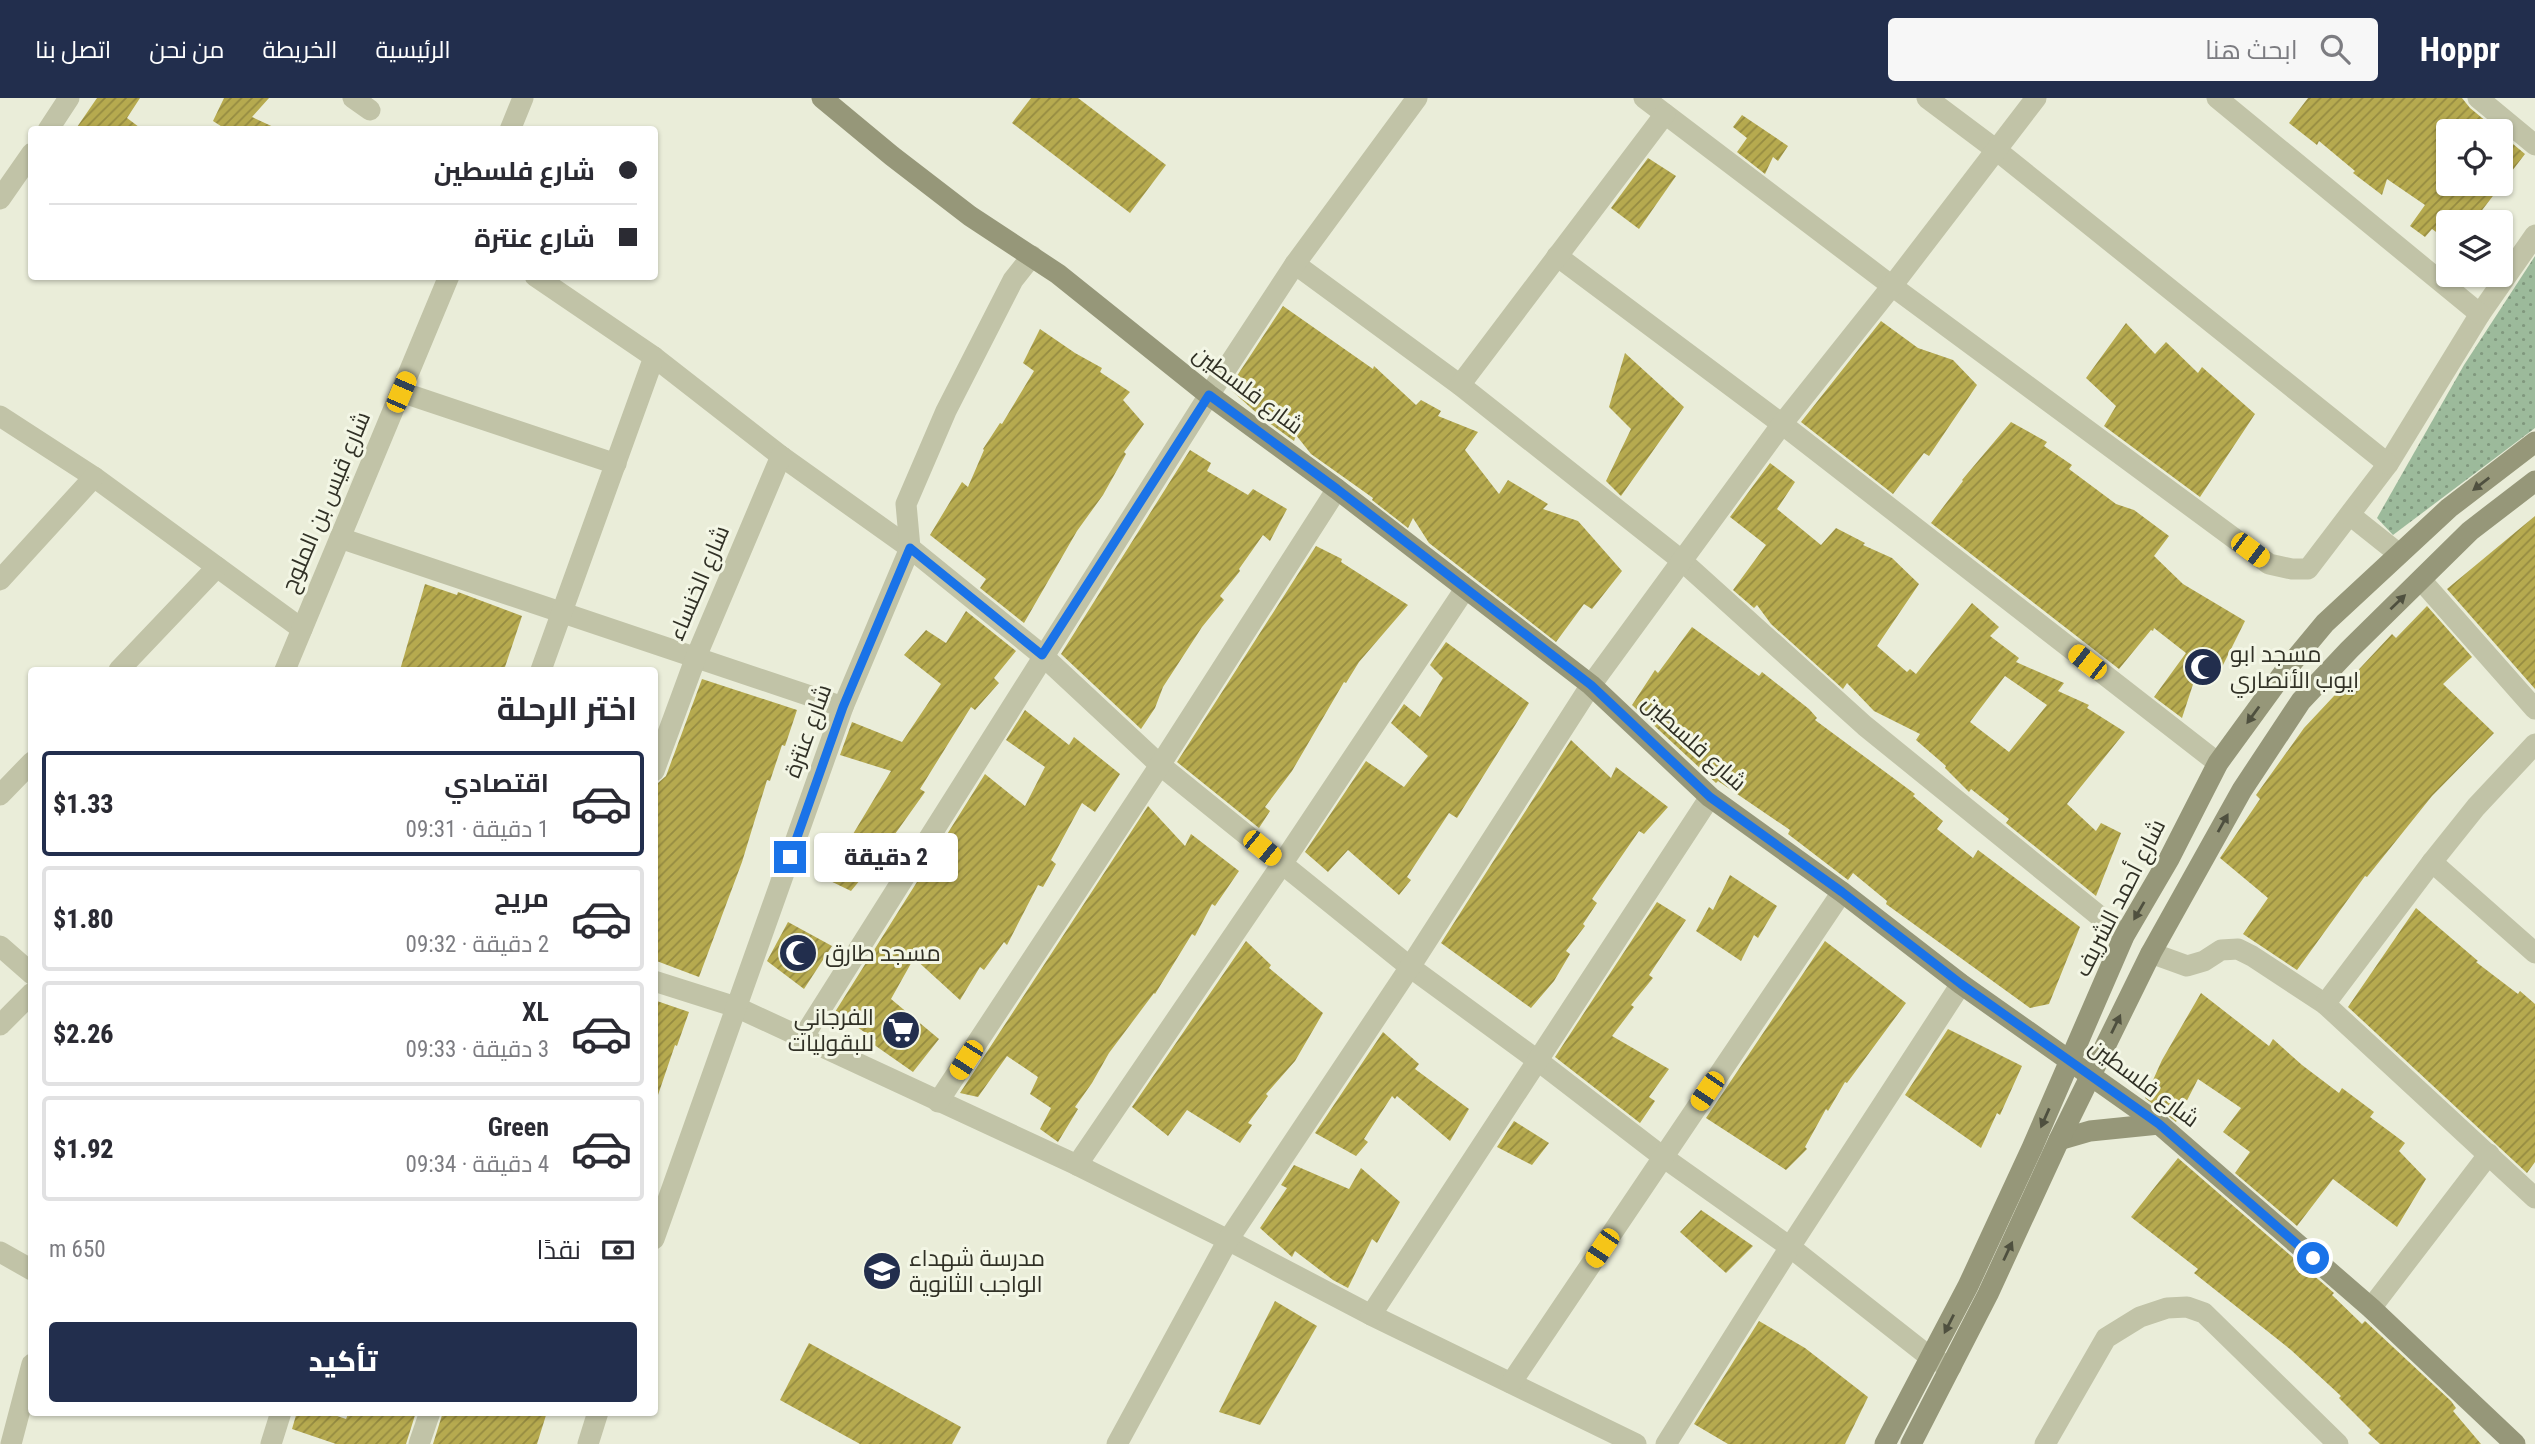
<!DOCTYPE html>
<html lang="ar">
<head>
<meta charset="utf-8">
<style>
  :root { --surface:#fff; --page:#f7f7f7; --text:#2b2b33; --muted:#7c7c81; --line:#e1e1e2; --accent:#222e4d }
  body { margin:0; font-family:"Roboto Condensed",Cairo,sans-serif; background:var(--page); color:var(--text); direction:rtl; height:100vh; display:flex; flex-direction:column; font-size:26px; white-space:nowrap }
  * { box-sizing:border-box; margin:0 }
  p { font-size:23px; color:var(--muted) }
  .icon { flex:none; width:38px; height:38px; fill:none; stroke:currentColor; stroke-width:2; stroke-linecap:round; stroke-linejoin:round }
  .map { position:relative; flex:1; overflow:hidden; direction:ltr }
  .drawer { position:absolute; left:28px; top:569px; width:630px; height:749px; display:flex; flex-direction:column; background:var(--surface); border-radius:7px; box-shadow:0 2px 5px #0004; direction:rtl }
  .drawer>* { flex:none }
  .top-card { position:absolute; left:28px; top:28px; width:630px; height:154px; border-radius:7px; box-shadow:0 2px 5px #0004; direction:rtl; display:grid; align-content:center; height:154px; padding:0 21px; background:var(--surface) }
  .buttons { position:absolute; left:2436px; top:21px; display:grid; gap:14px }
  .buttons a { display:grid; place-items:center; width:77px; height:77px; border-radius:7px; background:var(--surface); box-shadow:0 2px 5px #0004; font-size:35px }
  .end { position:absolute; width:32px; height:32px; margin:-16px; border:9px solid #1a73e8; background:#fff; box-shadow:0 0 0 4px #fff }
  .from { border-radius:50% }
  .bubble { position:absolute; height:49px; border-radius:7px; background:var(--surface); box-shadow:0 2px 5px #0004; font-size:23px; font-weight:800; line-height:49px; text-align:center; direction:rtl }
  .car { position:absolute; width:21px; height:42px; margin:-21px -10px; border-radius:9px; box-shadow:0 0 5px 2px #0007; background:linear-gradient(#f5c518 24%,#345 0 40%,#f5c518 0 76%,#345 0 86%,#f5c518 0) }
  .top-card b { display:flex; align-items:center; gap:24px; height:66px; font-size:26px }
  .top-card b+b { border-top:2px solid var(--line) }
  .top-card i { width:18px; height:18px; background:var(--text) }
  ul { padding:0; list-style:none }
  li { display:flex; align-items:center; gap:21px; height:105px; margin:0 14px 10px; padding:0 7px; border:4px solid var(--line); border-radius:7px }
  li div { flex:1 }
  li b { display:block; font-size:26px }
  li em { font-style:normal; font-weight:800 }
  li.active { border-color:var(--accent) }
  li>.icon { width:63px; height:63px; stroke-width:1.5 }
  h2 { padding:0 21px; font-size:32px; line-height:84px }
  .pay { display:flex; align-items:center; gap:18px; height:77px; padding:0 21px; font-size:26px }
  .pay p { margin-inline-start:auto }
  .primary-button { display:flex; gap:14px; margin-top:auto; padding:14px 21px }
  .primary-button a { flex:1; height:80px; border-radius:7px; background:var(--accent); color:#fff; font-size:28px; font-weight:800; line-height:80px; text-align:center }
  header { display:flex; align-items:center; gap:42px; box-sizing:border-box; height:98px; padding:0 35px; background:var(--accent); color:#fff }
  header strong { font-size:33px }
  nav { display:flex; gap:38px; margin-inline-start:auto; font-size:24px }
  .search { width:490px; height:63px; background:var(--page); display:flex; align-items:center; gap:18px; box-sizing:border-box; padding:0 24px; border-radius:7px; color:var(--muted); font-size:26px }
  .map>svg:first-child { display:block }
</style>
</head>
<body>
<header>
<strong>Hoppr</strong>
<div class="search"><svg class="icon" aria-label="search" viewBox="0 0 24 24"><circle cx="10" cy="10" r="6"/><path d="M15 15l6 6"/></svg>ابحث هنا</div>
<nav><a>الرئيسية</a><a>الخريطة</a><a>من نحن</a><a>اتصل بنا</a></nav>
</header>
<div class="map">
<svg width="2535" height="1346" viewBox="0 0 2535 1346">
  <defs>
    <pattern id="park-dots" width="8" height="8" patternUnits="userSpaceOnUse" patternTransform="scale(1.75)"><rect width="8" height="8" fill="#9cba9b"/><path d="M2 2h.1M6 6h.1" fill="none" stroke="#80987e" stroke-width="1.8" stroke-linecap="round"/></pattern>
    <pattern id="building-hatch" width="6" height="6" patternUnits="userSpaceOnUse" patternTransform="scale(1.75)"><rect width="6" height="6" fill="#b6aa4f"/><path d="M-1 1l2-2M0 6l6-6M5 7l2-2" fill="none" stroke="#958b41"/></pattern>
  </defs>
  <rect width="100%" height="100%" fill="#eaedd9"/>
  <path fill="url(#park-dots)" d="M2535,158v172l-142,107 -16,-17 87,-153z"/>
  <g fill="url(#building-hatch)" fill-rule="evenodd">
    <path d="M97,0h43l-13,20 16,12h-68z"/>
    <path d="M224,0h45l-17,19 28,13h-53l-14,-9z"/>
    <path d="M1031,0h47l88,67 -36,48 -118,-90z"/>
    <path d="M2308,0h154l8,10 28,23h-50v53h53v-50l24,20 -52,68h-25v8l-5,7 -11,-8 -7,8 -15,-11 15,-21 -38,-26 -5,16 -29,-22 2,-2 -36,-30 -2,4 -28,-22z"/>
    <path d="M1742,17l46,31 -10,15 -5,-4 -8,17 -28,-22 10,-14 -14,-11z"/>
    <path d="M1648,60l28,18 -37,53 -28,-21z"/>
    <path d="M1283,208l90,63 1,-3 42,39 5,-5 20,11 -3,5 40,16 -13,18 34,44 9,-14 40,24 -5,5 35,12 44,50 -30,38 -8,-5 -28,38 -127,-99 -16,-25 -5,10 -36,-28 1,-2 -62,-44 -15,-19 -2,6 -33,-24 -32,-29z"/>
    <path d="M1881,223l37,27 35,12 24,25 -48,71 -5,-3 -31,41 -92,-72z"/>
    <path d="M2126,225l29,31 11,-12 32,31 4,-6 53,47 -55,83 -96,-71 12,-20 -30,-28z"/>
    <path d="M1040,231l35,24 27,15 -2,4 30,20 -7,8 21,24 -20,28 2,2 -23,41 -26,36 -53,92 -44,-35 6,-9 -56,-44 32,-53 6,5 16,-37 -1,-1 17,-26 2,1 32,-53 -11,-8z"/>
    <path d="M1625,255l59,54 -63,89 -15,-15 25,-52 -22,-22z"/>
    <path d="M2011,324l36,20 -3,4 28,19 -3,4 47,35 18,6 35,26 -15,20 29,28 62,37 -28,56 -17,-14 -18,55 -28,-21 32,-44 -32,-25 -1,3 -2,-1 -32,39 -188,-146 32,-42 -1,-1z"/>
    <path d="M1190,352l21,13 -4,8 41,24 5,-6 34,20 -17,32 -7,-6 -24,34 1,2 -20,25 4,4 -22,27 -39,60 -8,21 -14,21 -80,-75z"/>
    <path d="M1770,365l25,19 -18,27 44,36 15,-17 29,15 -2,2 29,13 27,26 -42,62 30,26 3,-3 6,5 56,-71 27,24 -9,9 29,22 -3,4 48,21 -6,8 31,14 -2,3 38,24 -58,72 29,27 5,-8 20,10 -25,63 -90,-73 3,-4 -38,-30 -2,3 -24,-24 1,-2 -30,-26 4,-6 -46,-23 -27,-28 -4,6 -72,-65 -14,-19 -3,3 -21,-18 33,-45 -36,-28zM2005,578l42,29 -38,47 -39,-30z"/>
    <path d="M2535,418v173l-88,-100z"/>
    <path d="M1316,448l26,13 -1,3 67,43 -49,57 -13,21 -2,-1 -52,89 -27,36 5,4 -11,17 -82,-66z"/>
    <path d="M425,486l32,11 1,-3 64,24 -18,54h-104z"/>
    <path d="M2427,508l45,51 -29,27 51,49 -62,63 -65,81 -2,-1 -68,94 -54,-36 25,-36 -48,-40 40,-59 -4,-4 48,-67 88,-94 4,4z"/>
    <path d="M966,513l50,40 -22,27 5,5 -24,27 -4,-3 -51,82 5,3 -50,70 -24,29 -31,-15 1,-37 23,10 47,-78 -51,-16 12,-33 50,20 39,-58 -37,-29 22,-25 20,13z"/>
    <path d="M1692,529l67,49 3,-4 47,37 8,9 -2,2 100,74 -2,2 30,25 -6,8 36,29 5,-8 102,77 -31,77 -19,4 -144,-104 1,-3 -34,-28 -5,7 -60,-46 2,-4 -72,-49 -2,2 -84,-78 23,-35 3,3z"/>
    <path d="M1446,544l83,61 -72,115 -8,-5 -42,64 4,3 -12,15 -51,-45 -20,22 -23,-20 61,-91 38,26 24,-31 -37,-33 13,-19 16,13 23,-39 -13,-13z"/>
    <path d="M702,581l95,31 -12,36 -3,-1 -12,36 -3,-1 -25,82 -43,115 -45,-17v-167l4,-10 8,-7z"/>
    <path d="M1025,612l44,35 5,-8 46,37 -25,38 -13,-9 -31,57 5,4 -13,23 -5,-2 -31,60 -3,-3 -20,28 -4,-3 -20,33 -46,-42 -23,41 48,40 -26,33 -40,-28 3,-4 -41,-28 150,-238 40,32 20,-39 -39,-27z"/>
    <path d="M1571,642l40,38 5,-11 52,40 -24,27 -5,-3 -47,68 5,4 -14,21 2,2 -19,25 4,3 -16,27 -23,27 -90,-65z"/>
    <path d="M1148,708l37,40 6,-12 48,37 -24,35 -3,-2 -17,32 -3,-2 -37,60 -1,-1 -45,60 -17,30 -17,24 3,2 -20,33 -18,-13 11,-21 -21,-14 8,-17 -31,-21 -29,41 -18,-4z"/>
    <path d="M1730,777l47,31 -19,32 -4,-3 -13,26 -45,-30 13,-24 4,3z"/>
    <path d="M1657,804l29,18 -37,55 4,3 -22,27 3,2 -22,29 57,33 -20,28 6,4 -15,22 -85,-66z"/>
    <path d="M2416,810l62,53 -2,1 42,32 2,-3 15,13v158l-8,11 -179,-166z"/>
    <path d="M788,824l44,24 -28,43 -37,-28z"/>
    <path d="M1246,843l25,24 -2,3 54,45 -28,48 -29,33 2,2 -20,27 4,2 -12,18 -53,-33 -19,26 -36,-29z"/>
    <path d="M1825,843l81,62 -59,80 -2,-1 -17,29 -2,-2 -21,38 2,2 -21,21 -80,-52z"/>
    <path d="M2201,895l68,53 4,-7 29,26 37,28 3,-5 32,24 -4,5 35,26 -6,8 27,28 -29,48 -64,-48 -36,47 -62,-53 15,-21 -27,-20 18,-24 -43,-29 -22,43 -31,-24 17,-38z"/>
    <path d="M654,902l35,12 -12,34 -2,-1 -17,50h-4z"/>
    <path d="M1948,931l74,37 -22,49 -3,-2 -16,35 -76,-53z"/>
    <path d="M1383,934l36,32 -4,5 54,40 -19,32 -53,-45 -2,3 -3,-3 -28,43 4,3 -12,14 -41,-23z"/>
    <path d="M1514,1023l35,22 -17,22 -35,-18z"/>
    <path d="M2178,1060l156,135 -2,2 30,29 3,-3 86,80 5,7 -3,3 28,33h-101l-12,-11 3,-3 -32,-32 2,-2 -50,-46 -97,-77 4,-4 -67,-52z"/>
    <path d="M1294,1067l55,24 12,-21 39,34 -23,41 -5,-4 -24,49 -15,-8 -38,-29 -3,6 -32,-29 27,-40 -6,-3z"/>
    <path d="M1701,1112l52,36 -27,27 -46,-41z"/>
    <path d="M1275,1203l42,25 -57,99 -41,-13z"/>
    <path d="M1759,1223l46,27 63,49 -23,47h-117l-34,-20z"/>
    <path d="M809,1245l152,84 -9,17h-92l-80,-44z"/>
    <path d="M297,1314h29l20,7 3,-7h67l-10,32h-70l-44,-15z"/>
    <path d="M443,1314h104l-10,32h-104z"/>
  </g>
  <g fill="none" stroke-linecap="round" stroke-linejoin="round">
    <g stroke="#c1c3a7" stroke-width="21">
      <path d="M353,0l17,12"/>
      <path d="M1644,0l248,188 377,278 23,5h16l80,-105 92,-150 55,-79"/>
      <path d="M1927,0l68,51 393,315"/>
      <path d="M2217,0l263,216"/>
      <path d="M2478,0l57,47"/>
      <path d="M48,32l21,-32"/>
      <path d="M510,32l13,-32"/>
      <path d="M0,101l32,-46"/>
      <path d="M1557,158l225,168 436,339"/>
      <path d="M1295,166l165,121 221,175 184,166 259,210"/>
      <path d="M535,178l119,81 127,99 129,92 132,107 118,110 250,202 127,93 126,97 127,90 141,111 20,9"/>
      <path d="M1460,287l205,-271"/>
      <path d="M401,294l215,72"/>
      <path d="M0,318l94,61 208,152"/>
      <path d="M2350,417l49,39"/>
      <path d="M340,440l503,169"/>
      <path d="M0,482l94,-103"/>
      <path d="M2421,482l114,129"/>
      <path d="M119,572l98,-103"/>
      <path d="M285,572l164,-394"/>
      <path d="M541,572l113,-313"/>
      <path d="M654,673l42,-114 85,-201"/>
      <path d="M0,697l32,-33"/>
      <path d="M2432,764l103,91"/>
      <path d="M0,848l32,28"/>
      <path d="M2151,855l36,13 17,-5 17,-11 17,-1 14,7 73,48 210,194"/>
      <path d="M654,883l82,26 341,158 151,75 143,75 265,129"/>
      <path d="M2325,906l107,-142 44,-55 59,-63"/>
      <path d="M0,927l32,-32"/>
      <path d="M802,941l407,-644 86,-131 122,-166"/>
      <path d="M938,1004l222,-337 177,-276"/>
      <path d="M1077,1067l205,-301 183,-275"/>
      <path d="M654,1141l189,-532 67,-159 -4,-44 40,-93 67,-131 19,-24"/>
      <path d="M0,1154l32,18"/>
      <path d="M2371,1210l118,-154"/>
      <path d="M1371,1217l339,-518"/>
      <path d="M1511,1285l331,-491"/>
      <path d="M11,1346l21,-80"/>
      <path d="M271,1346l10,-32"/>
      <path d="M419,1346l11,-32"/>
      <path d="M588,1346l10,-32"/>
      <path d="M1117,1346l111,-204 182,-273 181,-282 191,-261 110,-138 144,-188"/>
      <path d="M1666,1346l124,-197 171,-263"/>
      <path d="M2045,1346l61,-106 34,-21 27,-9 20,-1 17,6 134,131"/>
    </g>
    <g stroke="#969779" stroke-width="21">
      <path d="M822,0l70,58 78,60 88,58 151,121 128,94 254,196 119,112 132,95 119,92 198,140 212,184 144,136"/>
      <path d="M2059,1042l31,-9 69,-7"/>
      <path d="M1885,1346l83,-158 64,-138 92,-212 45,-77 49,-96 67,-92 40,-48 124,-115 86,-66"/>
      <path d="M1911,1346l77,-150 71,-154 92,-187 91,-163 59,-89 48,-51 121,-119 65,-50"/>
    </g>
  </g>
  <defs><path id="oneway-solid" d="M-6-.8H1V-3.2L6.5 0L1 3.2V.8H-6Z" transform="scale(1.75)"/></defs>
  <g fill="#4f503f">
    <use href="#oneway-solid" transform="translate(2481 386) rotate(142)"/>
    <use href="#oneway-solid" transform="translate(2398 504) rotate(-44)"/>
    <use href="#oneway-solid" transform="translate(2253 617) rotate(126)"/>
    <use href="#oneway-solid" transform="translate(2223 725) rotate(-61)"/>
    <use href="#oneway-solid" transform="translate(2139 813) rotate(120)"/>
    <use href="#oneway-solid" transform="translate(2116 926) rotate(-64)"/>
    <use href="#oneway-solid" transform="translate(2045 1020) rotate(114)"/>
    <use href="#oneway-solid" transform="translate(2008 1153) rotate(-65)"/>
    <use href="#oneway-solid" transform="translate(1949 1226) rotate(117)"/>
  </g>
  <g fill="none" stroke-linecap="round" stroke-linejoin="round">
    <path stroke="#1a73e8" stroke-width="9" d="M790,759l53,-150 67,-159 132,107 167,-260 128,94 254,196 119,112 132,95 119,92 198,140 154,134"/>
  </g>
  <defs>
    <symbol id="mosque-disc" viewBox="-11 -11 22 22"><circle r="9.5" fill="#222e4d" stroke="#f3f6e5"/><path d="M3.5-4.9A6 6 0 1 0 3.5 4.9A5 5 0 1 1 3.5-4.9Z" fill="#fff"/></symbol>
    <symbol id="supermarket-disc" viewBox="-11 -11 22 22"><circle r="9.5" fill="#222e4d" stroke="#f3f6e5"/><path d="M-6-5.5h2.5l.6 2H6L4.5 2H-2.5L-4.4-4H-6ZM-1.5 3.2a1.3 1.3 0 1 0 .1 0ZM3 3.2a1.3 1.3 0 1 0 .1 0Z" fill="#fff"/></symbol>
    <symbol id="school-disc" viewBox="-11 -11 22 22"><circle r="9.5" fill="#222e4d" stroke="#f3f6e5"/><path d="M0-5L7-2L0 1L-7-2ZM-4 1L0 2.5L4 1V4Q0 6-4 4Z" fill="#fff"/></symbol>
  </defs>
  <g fill-rule="evenodd">
    <use href="#mosque-disc" x="2181" y="547" width="44" height="44"/>
    <use href="#mosque-disc" x="776" y="833" width="44" height="44"/>
    <use href="#supermarket-disc" x="879" y="910" width="44" height="44"/>
    <use href="#school-disc" x="860" y="1151" width="44" height="44"/>
  </g>
  <g text-anchor="middle" dominant-baseline="central" stroke-width="6" stroke-linejoin="round" paint-order="stroke">
    <g font-size="23" fill="#313126" stroke="#f3f6e5">
      <text transform="translate(1248 292) rotate(37)">شارع فلسطين</text>
      <text transform="translate(326 404) rotate(-67)">شارع قيس بن الملوح</text>
      <text transform="translate(699 485) rotate(-67)">شارع الخنساء</text>
      <text transform="translate(808 633) rotate(-70)">شارع عنترة</text>
      <text transform="translate(1694 645) rotate(42)">شارع فلسطين</text>
      <text transform="translate(2120 800) rotate(-63)">شارع أحمد الشريف</text>
      <text transform="translate(2144 985) rotate(37)">شارع فلسطين</text>
    </g>
    <g font-size="23" fill="#313126" stroke="#f3f6e5" text-anchor="start">
      <text x="2230" y="556">مسجد ابو<tspan x="2230" dy="26">ايوب الأنصاري</tspan></text>
      <text x="825" y="855">مسجد طارق</text>
      <text x="874" y="919" text-anchor="end">الفرجاني<tspan x="874" dy="26">للبقوليات</tspan></text>
      <text x="909" y="1160">مدرسة شهداء<tspan x="909" dy="26">الواجب الثانوية</tspan></text>
    </g>
  </g>
</svg>
<div class="buttons">
<a><svg class="icon" aria-label="locate" viewBox="0 0 24 24"><circle cx="12" cy="12" r="6"/><path d="M12 2v4M12 18v4M2 12h4M18 12h4"/></svg></a>
<a><svg class="icon" aria-label="layers" viewBox="0 0 24 24"><path d="M12 4l9 5-9 5-9-5zM3 14l9 5 9-5"/></svg></a>
</div>
<i class="end from" style="left:2313px;top:1160px"></i>
<i class="end" style="left:790px;top:759px"></i>
<div class="bubble" style="left:814px;top:735px;width:144px">2 دقيقة</div>
<i class="car" style="left:401px;top:294px;rotate:23deg"></i>
<i class="car" style="left:2250px;top:452px;rotate:127deg"></i>
<i class="car" style="left:2087px;top:564px;rotate:308deg"></i>
<i class="car" style="left:1262px;top:750px;rotate:129deg"></i>
<i class="car" style="left:966px;top:962px;rotate:213deg"></i>
<i class="car" style="left:1707px;top:993px;rotate:214deg"></i>
<i class="car" style="left:1602px;top:1150px;rotate:214deg"></i>
<div class="top-card">
<b><i class="from"></i>شارع فلسطين</b>
<b><i></i>شارع عنترة</b>
</div>
<section class="drawer">
<h2>اختر الرحلة</h2>
<ul>
<li class="active"><svg class="icon" aria-label="car" viewBox="0 0 24 24"><path d="M5 17H2v-5l4-1 3-4h7l3 4 3 1v5h-3M9 17h6M6 11h13"/><circle cx="7" cy="17" r="2"/><circle cx="17" cy="17" r="2"/></svg><div><b>اقتصادي</b><p>1 دقيقة · 09:31</p></div><em>$1.33</em></li>
<li><svg class="icon" aria-label="car" viewBox="0 0 24 24"><path d="M5 17H2v-5l4-1 3-4h7l3 4 3 1v5h-3M9 17h6M6 11h13"/><circle cx="7" cy="17" r="2"/><circle cx="17" cy="17" r="2"/></svg><div><b>مريح</b><p>2 دقيقة · 09:32</p></div><em>$1.80</em></li>
<li><svg class="icon" aria-label="car" viewBox="0 0 24 24"><path d="M5 17H2v-5l4-1 3-4h7l3 4 3 1v5h-3M9 17h6M6 11h13"/><circle cx="7" cy="17" r="2"/><circle cx="17" cy="17" r="2"/></svg><div><b>XL</b><p>3 دقيقة · 09:33</p></div><em>$2.26</em></li>
<li><svg class="icon" aria-label="car" viewBox="0 0 24 24"><path d="M5 17H2v-5l4-1 3-4h7l3 4 3 1v5h-3M9 17h6M6 11h13"/><circle cx="7" cy="17" r="2"/><circle cx="17" cy="17" r="2"/></svg><div><b>Green</b><p>4 دقيقة · 09:34</p></div><em>$1.92</em></li>
</ul>
<div class="pay"><svg class="icon" aria-label="cash" viewBox="0 0 24 24"><path d="M3 7h18v10H3z"/><circle cx="12" cy="12" r="2"/></svg>نقدًا<p>650 m</p></div>
<div class="primary-button"><a>تأكيد</a></div>
</section>
</div>
</body>
</html>
